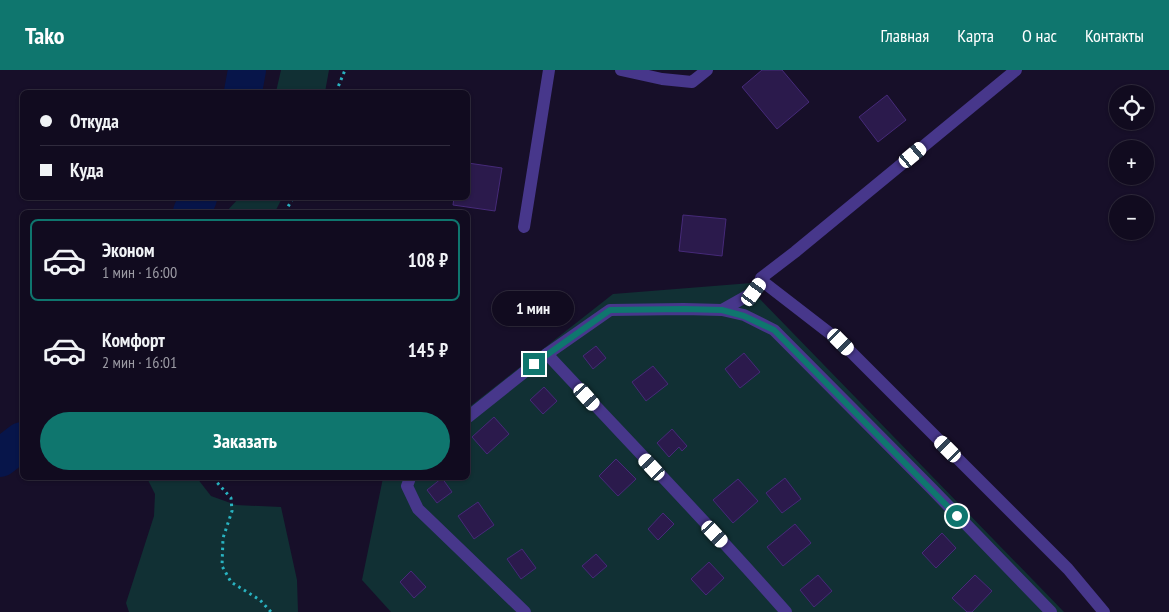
<!DOCTYPE html>
<html lang="ru">
<head>
<meta charset="utf-8">
<style>
  :root { --surface:#110b1f; --page:#1e192c; --text:#f1f3f6; --muted:#9c9ba4; --line:#302b3d; --accent:#0f766e }
  body { margin:0; font-family:"PT Sans Narrow",sans-serif; background:var(--page); color:var(--text); height:100vh; display:flex; flex-direction:column; font-size:19px; white-space:nowrap }
  * { box-sizing:border-box; margin:0 }
  p { font-size:16px; color:var(--muted) }
  .icon { flex:none; width:28px; height:28px; fill:none; stroke:currentColor; stroke-width:2; stroke-linecap:round; stroke-linejoin:round }
  .map { position:relative; flex:1; overflow:hidden }
  .details { position:absolute; left:20px; top:140px; width:450px; height:270px; display:flex; flex-direction:column; background:var(--surface); border-radius:8px; box-shadow:0 1px 4px #0004,0 0 0 1px var(--line) }
  .details>* { flex:none }
  .hud { position:absolute; left:20px; top:20px; width:450px; height:110px; border-radius:8px; box-shadow:0 1px 4px #0004,0 0 0 1px var(--line); display:grid; align-content:center; height:110px; padding:0 20px; background:var(--surface) }
  .buttons { position:absolute; left:1109px; top:15px; display:grid; gap:10px }
  .buttons a { display:grid; place-items:center; width:45px; height:45px; border-radius:50%; background:var(--surface); box-shadow:0 1px 4px #0004,0 0 0 1px var(--line); font-size:25px }
  .end { position:absolute; width:22px; height:22px; margin:-11px; border:6px solid #0f766e; background:#fff; box-shadow:0 0 0 2px #fff }
  .from { border-radius:50% }
  .bubble { position:absolute; height:35px; border-radius:18px; background:var(--surface); box-shadow:0 1px 4px #0004,0 0 0 1px var(--line); font-size:16px; font-weight:700; line-height:35px; text-align:center }
  .car { position:absolute; width:15px; height:30px; margin:-15px -8px; border-radius:6px; box-shadow:0 0 4px 1px #0007; background:linear-gradient(#fff 24%,#345 0 40%,#fff 0 76%,#345 0 86%,#fff 0) }
  .hud b { display:flex; align-items:center; gap:18px; height:48px; font-size:19px }
  .hud b+b { border-top:1px solid var(--line) }
  .hud i { width:12px; height:12px; background:var(--text) }
  ul { padding:9px 0 0; list-style:none }
  li { display:flex; align-items:center; gap:15px; height:82px; margin:0 10px 8px; padding:0 10px; border:2px solid transparent; border-radius:8px }
  li div { flex:1 }
  li b { display:block; font-size:19px }
  li em { font-style:normal; font-weight:700 }
  li.on { border-color:var(--accent) }
  li>.icon { width:45px; height:45px; stroke-width:1.5 }
  .cta { display:flex; gap:10px; margin-top:auto; padding:10px 20px }
  .cta a { flex:1; height:58px; border-radius:30px; background:var(--accent); color:#fff; font-size:20px; font-weight:700; line-height:58px; text-align:center }
  header { display:flex; align-items:center; gap:30px; box-sizing:border-box; height:70px; padding:0 25px; background:var(--accent); color:#fff }
  header strong { font-size:24px }
  nav { display:flex; gap:28px; margin-inline-start:auto; font-size:18px }
  .map>svg:first-child { display:block }
</style>
</head>
<body>
<header>
<strong>Tako</strong>
<nav><a>Главная</a><a>Карта</a><a>О нас</a><a>Контакты</a></nav>
</header>
<div class="map">
<svg width="1169" height="542" viewBox="0 0 1169 542">
  <rect width="100%" height="100%" fill="#170f29"/>
  <g fill="#113034">
    <path d="M281,0h48l-4,22h-49z"/>
    <path d="M239,128h43l-7,14h-49z"/>
    <path d="M764,212l-10,11 310,319h-673l-29,-32 21,-102h85v-70l145,-114z"/>
    <path d="M147,408h50l14,18 25,9 45,2 16,73 1,32h-169l-3,-9 28,-87 1,-22z"/>
  </g>
  <g fill="none" stroke-linecap="round" stroke-linejoin="round">
    <g stroke="#07154a" stroke-width="38">
      <path d="M243,22l4,-22"/>
      <path d="M192,142l6,-14"/>
      <path d="M0,388l22,-17"/>
    </g>
  </g>
  <g fill="#2b1a4c" stroke="#462a79">
    <path d="M762,0h20l27,32 -32,27 -35,-42z"/>
    <path d="M887,25l19,25 -28,22 -19,-25z"/>
    <path d="M468,93l34,5 -7,43 -42,-6 1,-7h14z"/>
    <path d="M683,145l43,4 -4,37 -43,-5z"/>
    <path d="M596,276l10,12 -13,11 -10,-13z"/>
    <path d="M744,283l16,19 -20,16 -15,-19z"/>
    <path d="M653,296l15,18 -22,17 -14,-19z"/>
    <path d="M544,317l13,14 -14,13 -13,-14z"/>
    <path d="M494,347l15,17 -22,20 -15,-17z"/>
    <path d="M672,359l15,17 -5,5 -3,-4 -10,10 -12,-14z"/>
    <path d="M616,389l20,20 -18,17 -19,-20z"/>
    <path d="M442,408l10,14 -15,11 -10,-13z"/>
    <path d="M785,408l16,21 -19,14 -16,-20z"/>
    <path d="M738,409l20,22 -25,22 -20,-23z"/>
    <path d="M478,432l16,23 -20,14 -16,-23z"/>
    <path d="M663,443l11,11 -16,16 -10,-11z"/>
    <path d="M795,454l16,19 -28,23 -16,-19z"/>
    <path d="M942,463l14,15 -20,20 -14,-15z"/>
    <path d="M522,479l14,19 -15,11 -14,-20z"/>
    <path d="M596,484l11,12 -14,12 -11,-12z"/>
    <path d="M709,492l15,16 -18,17 -15,-16z"/>
    <path d="M411,501l15,16 -12,11 -14,-16z"/>
    <path d="M818,505l14,16 -18,16 -14,-17z"/>
    <path d="M975,505l17,16 -20,21h-5l-15,-14z"/>
  </g>
  <g fill="none" stroke-linecap="round" stroke-linejoin="round">
    <g stroke="#29b3c1" stroke-width="3" stroke-dasharray="2.5 4" stroke-linecap="butt">
      <path d="M336,22l9,-22"/>
      <path d="M285,142l8,-14"/>
      <path d="M213,408l18,20 1,13 -9,27 -1,28 9,16 29,18 11,12"/>
    </g>
    <g stroke="#47378b" stroke-width="12">
      <path d="M621,0l41,9 30,3 15,-12"/>
      <path d="M524,157l25,-157"/>
      <path d="M762,211l79,61 227,227 36,43"/>
      <path d="M722,240l22,5 30,15 158,159 119,123"/>
      <path d="M547,284c80,86 162,170 239,258"/>
      <path d="M468,347l79,-63 63,-44 74,-1 38,1 32,-18 8,-11 -1,-3 34,-26 221,-182"/>
      <path d="M410,408l-3,8 11,23 107,103"/>
    </g>
  </g>
  <g fill="none" stroke-linecap="round" stroke-linejoin="round">
    <path stroke="#0f766e" stroke-width="6" d="M534,294l76,-54 74,-1 38,1 22,6 30,14 183,186"/>
  </g>
</svg>
<div class="buttons">
<a><svg class="icon" aria-label="locate" viewBox="0 0 24 24"><circle cx="12" cy="12" r="6"/><path d="M12 2v4M12 18v4M2 12h4M18 12h4"/></svg></a>
<a>+</a>
<a>−</a>
</div>
<i class="end from" style="left:957px;top:446px"></i>
<i class="end" style="left:534px;top:294px"></i>
<div class="bubble" style="left:492px;top:221px;width:82px">1 мин</div>
<i class="car" style="left:913px;top:85px;rotate:50deg"></i>
<i class="car" style="left:754px;top:222px;rotate:36deg"></i>
<i class="car" style="left:841px;top:272px;rotate:135deg"></i>
<i class="car" style="left:587px;top:327px;rotate:138deg"></i>
<i class="car" style="left:948px;top:379px;rotate:315deg"></i>
<i class="car" style="left:652px;top:397px;rotate:317deg"></i>
<i class="car" style="left:715px;top:464px;rotate:137deg"></i>
<div class="hud">
<b><i class="from"></i>Откуда</b>
<b><i></i>Куда</b>
</div>
<section class="details">
<ul>
<li class="on"><svg class="icon" aria-label="car" viewBox="0 0 24 24"><path d="M5 17H2v-5l4-1 3-4h7l3 4 3 1v5h-3M9 17h6M6 11h13"/><circle cx="7" cy="17" r="2"/><circle cx="17" cy="17" r="2"/></svg><div><b>Эконом</b><p>1 мин · 16:00</p></div><em>108 ₽</em></li>
<li><svg class="icon" aria-label="car" viewBox="0 0 24 24"><path d="M5 17H2v-5l4-1 3-4h7l3 4 3 1v5h-3M9 17h6M6 11h13"/><circle cx="7" cy="17" r="2"/><circle cx="17" cy="17" r="2"/></svg><div><b>Комфорт</b><p>2 мин · 16:01</p></div><em>145 ₽</em></li>
</ul>
<div class="cta"><a>Заказать</a></div>
</section>
</div>
</body>
</html>
